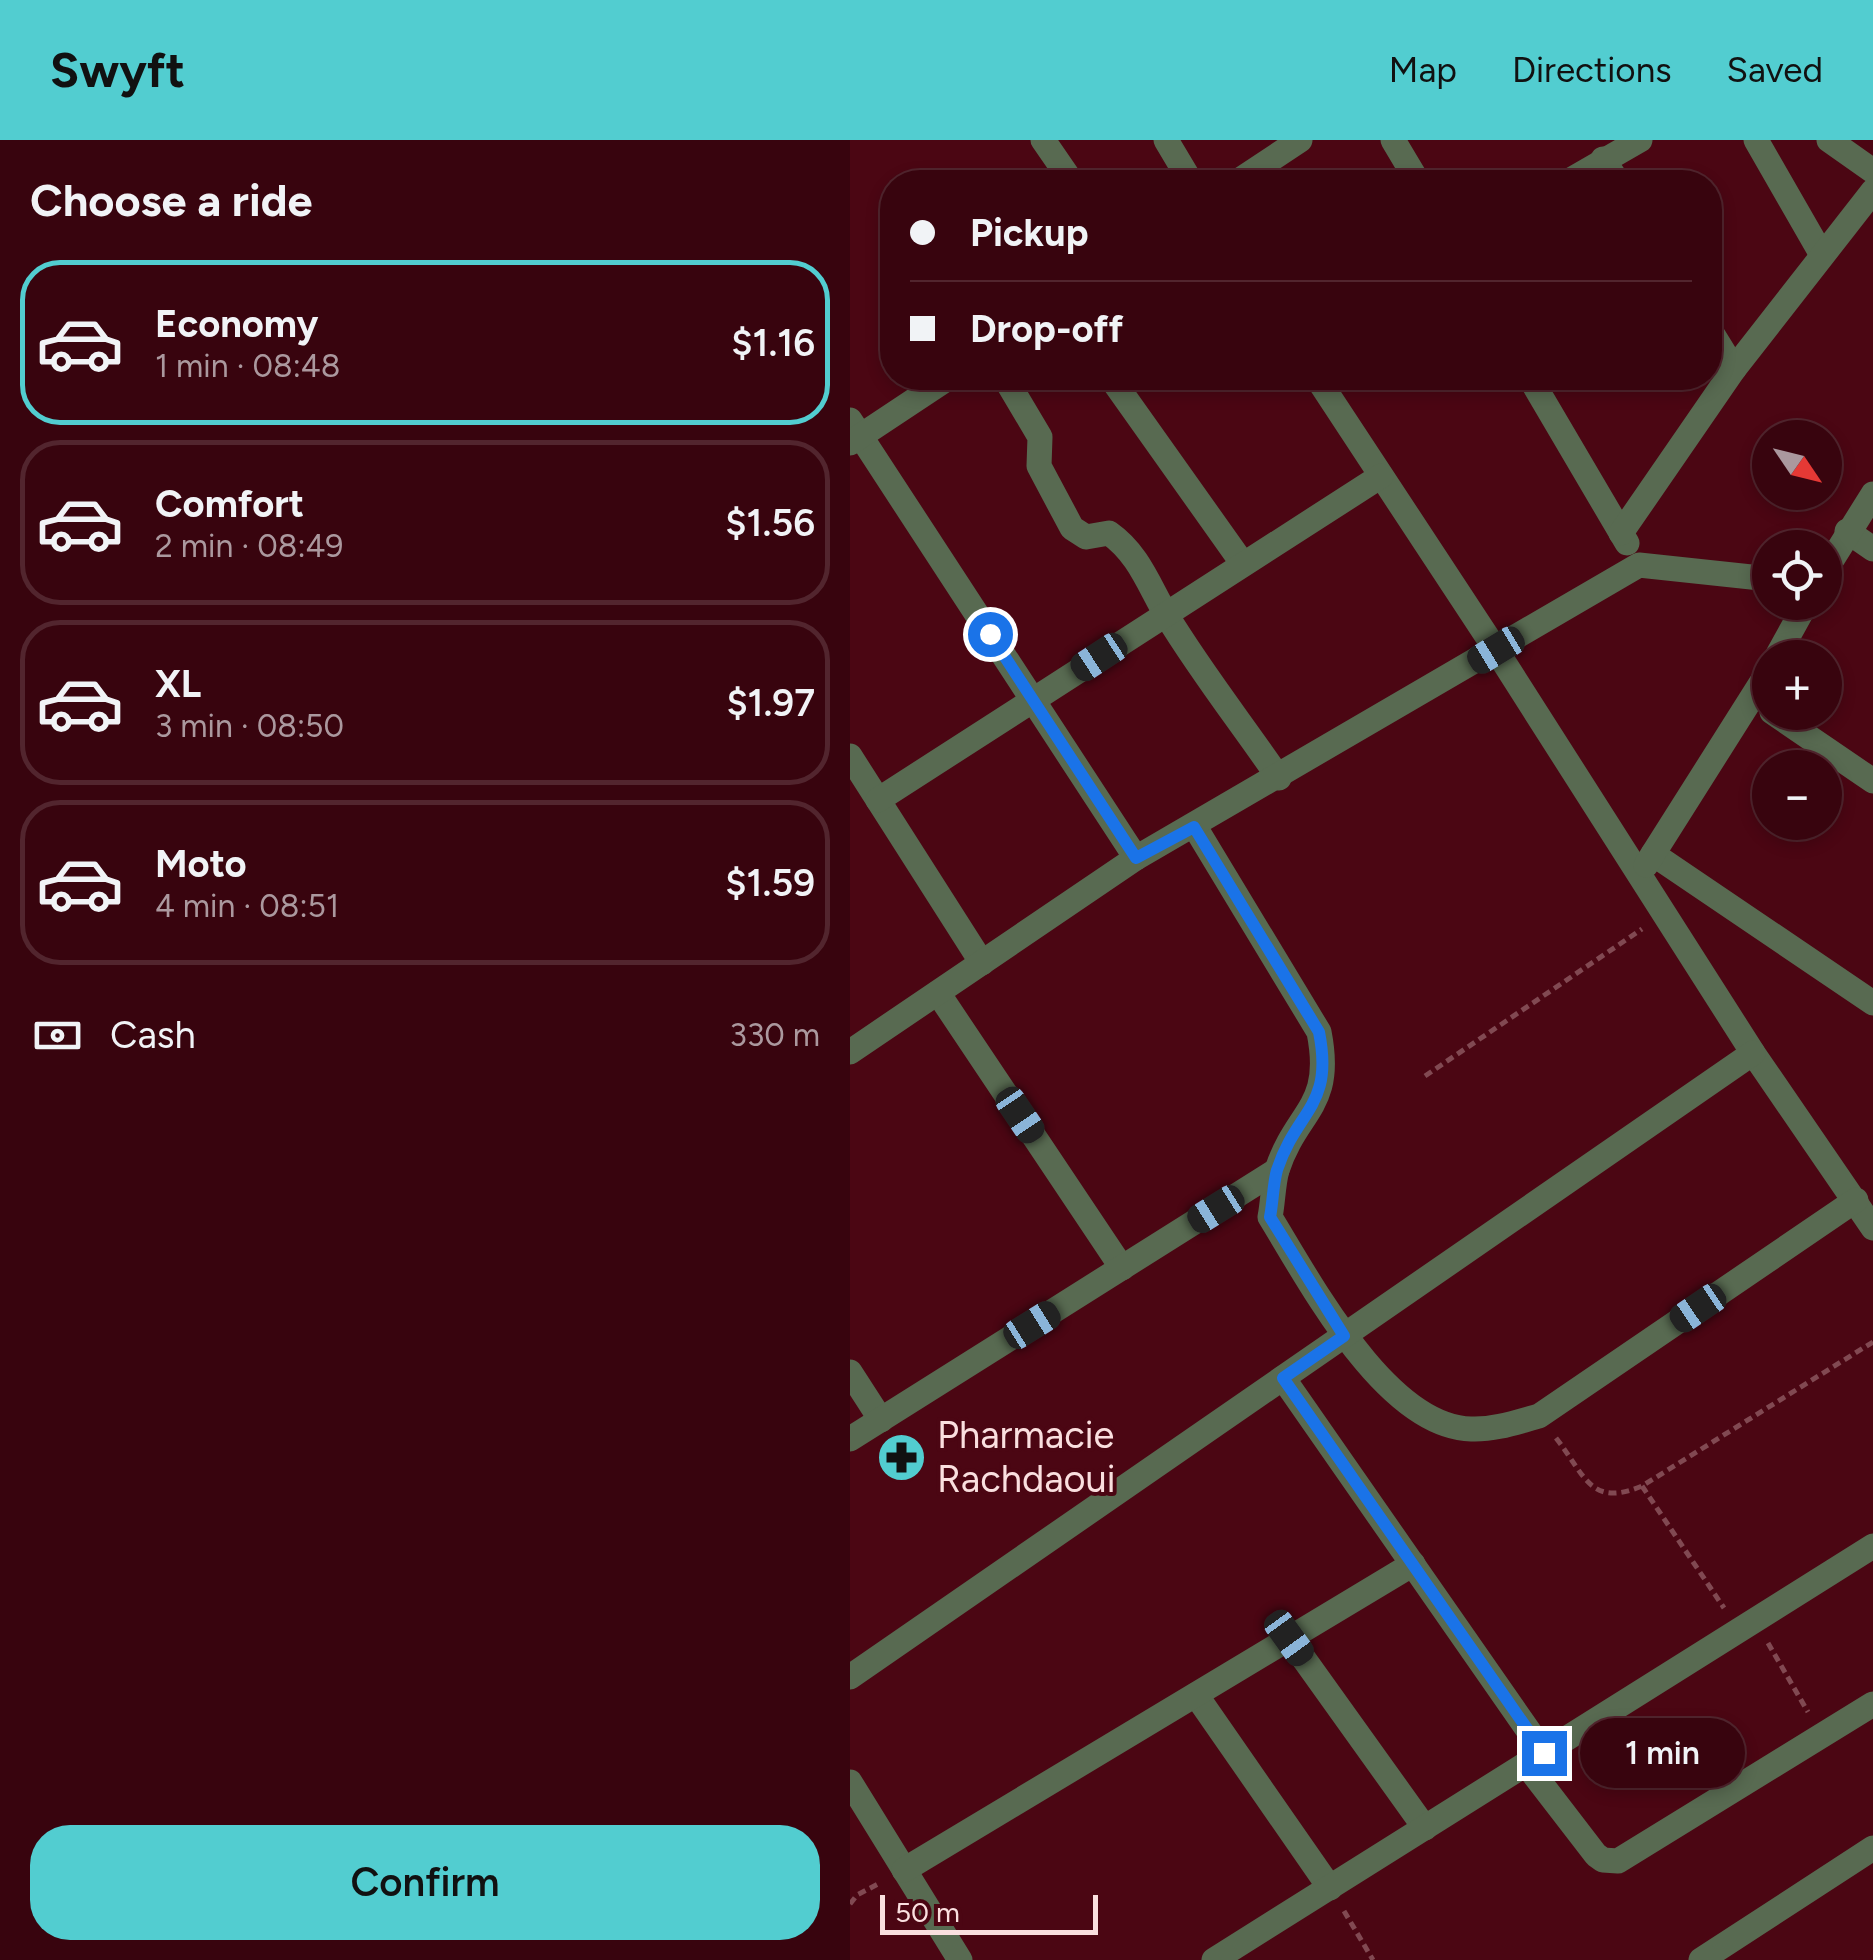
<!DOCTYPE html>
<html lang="en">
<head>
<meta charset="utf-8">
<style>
  :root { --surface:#38040e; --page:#3f0e17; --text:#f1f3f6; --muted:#ab989e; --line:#52252e; --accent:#52cdd0 }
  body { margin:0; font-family:Figtree,sans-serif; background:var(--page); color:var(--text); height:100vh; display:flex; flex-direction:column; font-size:38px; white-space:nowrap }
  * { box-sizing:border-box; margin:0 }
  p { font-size:32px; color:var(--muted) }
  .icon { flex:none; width:55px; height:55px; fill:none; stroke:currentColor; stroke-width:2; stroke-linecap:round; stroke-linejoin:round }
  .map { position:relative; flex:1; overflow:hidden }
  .sheet { display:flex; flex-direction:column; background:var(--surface); width:850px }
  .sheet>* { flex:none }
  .hud { position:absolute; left:30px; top:30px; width:842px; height:220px; border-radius:40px; box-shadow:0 5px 15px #0003,0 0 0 2px var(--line); display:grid; align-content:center; height:220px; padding:0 30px; background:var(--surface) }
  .needle { width:65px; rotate:125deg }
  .buttons { position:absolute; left:902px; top:280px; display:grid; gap:20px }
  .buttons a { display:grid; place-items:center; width:90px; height:90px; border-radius:50%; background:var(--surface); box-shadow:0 5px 15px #0003,0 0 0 2px var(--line); font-size:50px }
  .scale { position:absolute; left:30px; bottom:25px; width:218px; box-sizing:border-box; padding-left:10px; border:5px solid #fadfdf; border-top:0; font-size:28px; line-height:35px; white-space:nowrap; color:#fadfdf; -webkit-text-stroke:8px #4b0613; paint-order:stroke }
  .end { position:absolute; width:45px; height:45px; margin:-22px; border:12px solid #1a73e8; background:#fff; box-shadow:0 0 0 5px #fff }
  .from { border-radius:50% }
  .bubble { position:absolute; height:70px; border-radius:35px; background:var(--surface); box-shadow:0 5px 15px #0003,0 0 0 2px var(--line); font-size:32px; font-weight:600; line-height:70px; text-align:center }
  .car { position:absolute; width:30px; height:60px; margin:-30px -15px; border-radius:12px; box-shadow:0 0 8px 2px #0007; background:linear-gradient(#222 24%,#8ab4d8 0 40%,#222 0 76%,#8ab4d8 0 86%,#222 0) }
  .hud b { display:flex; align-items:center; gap:35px; height:95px; font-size:38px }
  .hud b+b { border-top:2px solid var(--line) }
  .hud i { width:25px; height:25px; background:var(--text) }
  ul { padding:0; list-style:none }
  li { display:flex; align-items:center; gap:30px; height:165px; margin:0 20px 15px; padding:0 10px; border:5px solid var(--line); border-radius:40px }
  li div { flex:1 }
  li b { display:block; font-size:38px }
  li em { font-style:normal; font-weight:600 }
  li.current { border-color:var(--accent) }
  li>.icon { width:90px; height:90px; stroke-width:1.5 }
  h2 { padding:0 30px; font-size:45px; line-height:120px }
  .pay { display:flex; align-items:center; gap:25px; height:110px; padding:0 30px; font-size:38px }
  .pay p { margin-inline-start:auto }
  .cta { display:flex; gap:20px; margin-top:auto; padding:20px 30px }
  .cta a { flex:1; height:115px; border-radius:40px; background:var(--accent); color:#111; font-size:40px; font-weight:600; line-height:115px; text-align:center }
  header { display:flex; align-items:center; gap:60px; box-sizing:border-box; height:140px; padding:0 50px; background:var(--accent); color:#111 }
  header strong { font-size:48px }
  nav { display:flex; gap:55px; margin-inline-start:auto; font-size:35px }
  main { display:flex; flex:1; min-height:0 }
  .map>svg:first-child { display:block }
</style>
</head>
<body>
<header>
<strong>Swyft</strong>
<nav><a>Map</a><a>Directions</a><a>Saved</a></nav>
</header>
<main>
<section class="sheet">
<h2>Choose a ride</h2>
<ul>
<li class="current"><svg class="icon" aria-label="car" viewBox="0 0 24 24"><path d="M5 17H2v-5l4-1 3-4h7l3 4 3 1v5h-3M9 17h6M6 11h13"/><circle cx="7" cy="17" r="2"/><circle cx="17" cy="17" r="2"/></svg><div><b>Economy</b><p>1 min · 08:48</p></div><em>$1.16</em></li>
<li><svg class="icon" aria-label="car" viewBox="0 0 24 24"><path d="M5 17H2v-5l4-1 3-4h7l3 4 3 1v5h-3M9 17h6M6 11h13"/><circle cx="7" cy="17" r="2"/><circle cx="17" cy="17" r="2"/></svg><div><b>Comfort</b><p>2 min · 08:49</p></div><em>$1.56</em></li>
<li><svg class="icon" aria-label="car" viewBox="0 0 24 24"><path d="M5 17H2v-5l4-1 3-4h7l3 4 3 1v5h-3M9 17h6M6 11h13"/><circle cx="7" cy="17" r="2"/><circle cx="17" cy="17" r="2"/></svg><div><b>XL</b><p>3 min · 08:50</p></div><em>$1.97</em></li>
<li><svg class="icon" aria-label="car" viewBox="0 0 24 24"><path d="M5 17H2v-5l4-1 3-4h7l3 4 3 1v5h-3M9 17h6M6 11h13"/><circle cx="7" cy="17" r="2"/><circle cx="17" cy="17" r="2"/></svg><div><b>Moto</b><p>4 min · 08:51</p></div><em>$1.59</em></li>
</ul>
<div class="pay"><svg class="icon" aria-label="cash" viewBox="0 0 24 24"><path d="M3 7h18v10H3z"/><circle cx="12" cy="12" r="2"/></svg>Cash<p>330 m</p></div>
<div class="cta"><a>Confirm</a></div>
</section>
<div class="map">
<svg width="1023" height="1820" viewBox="0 0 1023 1820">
  <rect width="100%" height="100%" fill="#4b0613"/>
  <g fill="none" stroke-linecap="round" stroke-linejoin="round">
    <g stroke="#814952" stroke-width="5" stroke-dasharray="8 5" stroke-linecap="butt">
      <path d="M575,936l217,-147"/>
      <path d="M706,1298c29,37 34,70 86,48l231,-144"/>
      <path d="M792,1346l82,122"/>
      <path d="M918,1503l40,69"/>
      <path d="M0,1764l7,-9 23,-12"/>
      <path d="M494,1771l29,49"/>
    </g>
    <g stroke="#586a51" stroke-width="25">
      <path d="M193,0l29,42"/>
      <path d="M316,0l25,42"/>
      <path d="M543,0l25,42"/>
      <path d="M906,0l66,115"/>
      <path d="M979,0l44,31"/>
      <path d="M753,19l15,23"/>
      <path d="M387,42l63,-42"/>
      <path d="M717,42l73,-42"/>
      <path d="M860,190l24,39"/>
      <path d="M155,238l35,59 -1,29 33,62 14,9 23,-4c30,21 40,53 58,83 34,56 75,108 112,162"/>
      <path d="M261,238l132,186"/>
      <path d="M467,238l179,272 257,403 120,175"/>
      <path d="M680,238l97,165"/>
      <path d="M0,280l286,438"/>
      <path d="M0,303l98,-65"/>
      <path d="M997,391l26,18"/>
      <path d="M771,393l113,-164 139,-178"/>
      <path d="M975,431l48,-77"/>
      <path d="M926,518l31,-56"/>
      <path d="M922,572l101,69"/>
      <path d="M0,616l132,207"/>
      <path d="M28,660l503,-324"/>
      <path d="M345,687l124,205c15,76 -22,77 -42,138 -4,14 -4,32 -7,47 40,65 116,210 201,212 23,1 46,-7 68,-13l317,-216"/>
      <path d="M803,714l220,149"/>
      <path d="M796,725l124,-196"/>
      <path d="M88,853l184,275"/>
      <path d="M0,912l286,-194 503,-293 131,14"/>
      <path d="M0,1232l31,48"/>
      <path d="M433,1238l261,375"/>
      <path d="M0,1299l427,-269"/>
      <path d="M439,1498l136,190"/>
      <path d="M0,1537l903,-624"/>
      <path d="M346,1555l134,193"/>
      <path d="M676,1624l70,91 7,5 15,1 255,-157"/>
      <path d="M0,1642l110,178"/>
      <path d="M54,1730l509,-306"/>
      <path d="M364,1820l659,-414"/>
      <path d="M851,1820l172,-112"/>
    </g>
  </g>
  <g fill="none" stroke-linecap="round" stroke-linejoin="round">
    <path stroke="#1a73e8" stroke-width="12" d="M140,494l146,224 58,-31 125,205c15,75 -22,77 -42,138 -4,14 -4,32 -7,47l74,119 -61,42 261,375"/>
  </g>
  <defs>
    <symbol id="pharmacy-disc" viewBox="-11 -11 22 22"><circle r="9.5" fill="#52cdd0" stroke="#4b0613"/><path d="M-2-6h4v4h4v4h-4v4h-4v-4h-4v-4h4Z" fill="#111"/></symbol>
  </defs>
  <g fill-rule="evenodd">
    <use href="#pharmacy-disc" x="24" y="1290" width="55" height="55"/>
  </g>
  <g text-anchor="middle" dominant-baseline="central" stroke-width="8" stroke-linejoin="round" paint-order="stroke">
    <g font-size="38" fill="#fadfdf" stroke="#4b0613" text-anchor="start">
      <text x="87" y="1295">Pharmacie<tspan x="87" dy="44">Rachdaoui</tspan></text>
    </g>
  </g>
</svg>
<div class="buttons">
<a><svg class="needle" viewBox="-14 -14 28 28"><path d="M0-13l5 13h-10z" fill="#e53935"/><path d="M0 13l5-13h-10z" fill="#ab989e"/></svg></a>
<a><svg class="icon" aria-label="locate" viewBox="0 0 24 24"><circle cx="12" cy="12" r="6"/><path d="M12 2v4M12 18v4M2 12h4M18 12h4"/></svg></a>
<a>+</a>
<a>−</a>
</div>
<div class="scale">50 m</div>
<i class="end from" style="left:140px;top:494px"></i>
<i class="end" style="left:694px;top:1613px"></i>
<div class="bubble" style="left:730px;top:1578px;width:165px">1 min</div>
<i class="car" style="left:646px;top:510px;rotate:239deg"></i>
<i class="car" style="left:249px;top:517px;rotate:237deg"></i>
<i class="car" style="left:170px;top:975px;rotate:146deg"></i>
<i class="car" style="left:366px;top:1069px;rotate:238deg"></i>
<i class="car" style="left:848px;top:1168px;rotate:236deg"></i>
<i class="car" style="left:182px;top:1185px;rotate:58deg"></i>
<i class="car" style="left:439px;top:1498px;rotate:144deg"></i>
<div class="hud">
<b><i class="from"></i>Pickup</b>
<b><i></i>Drop-off</b>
</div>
</div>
</main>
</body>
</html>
